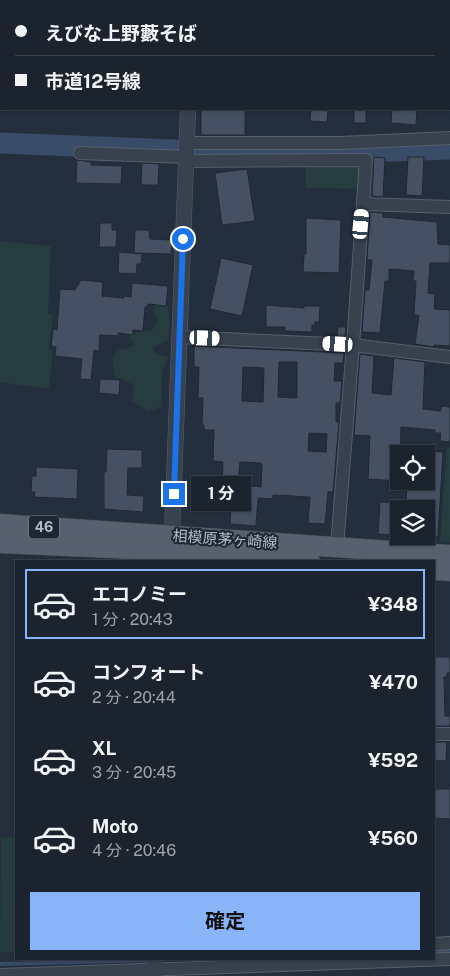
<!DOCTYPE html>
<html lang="ja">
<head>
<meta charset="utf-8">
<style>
  :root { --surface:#1b232e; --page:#242b36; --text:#f1f3f6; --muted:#a0a4aa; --line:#39404a; --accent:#8ab4f8 }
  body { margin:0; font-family:"Public Sans","Noto Sans JP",sans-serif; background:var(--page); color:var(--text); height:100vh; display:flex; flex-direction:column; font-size:19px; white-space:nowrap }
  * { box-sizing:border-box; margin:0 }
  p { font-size:16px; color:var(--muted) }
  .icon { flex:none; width:28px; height:28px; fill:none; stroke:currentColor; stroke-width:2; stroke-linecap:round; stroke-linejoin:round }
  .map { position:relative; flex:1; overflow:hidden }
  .details { position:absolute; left:15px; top:560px; width:420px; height:400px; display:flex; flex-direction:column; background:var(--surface); border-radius:0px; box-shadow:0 1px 4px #0004,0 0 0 1px var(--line) }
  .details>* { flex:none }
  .hud { position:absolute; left:0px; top:0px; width:450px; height:110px; box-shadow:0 1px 4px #0004,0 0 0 1px var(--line); display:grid; align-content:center; height:110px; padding:0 15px; background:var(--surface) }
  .buttons { position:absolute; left:390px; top:445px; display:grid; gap:10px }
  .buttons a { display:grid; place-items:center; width:45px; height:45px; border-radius:0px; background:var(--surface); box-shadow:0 1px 4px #0004,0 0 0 1px var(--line); font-size:25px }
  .end { position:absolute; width:22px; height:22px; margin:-11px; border:6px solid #1a73e8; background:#fff; box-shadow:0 0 0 2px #fff }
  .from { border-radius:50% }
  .bubble { position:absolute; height:35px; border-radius:0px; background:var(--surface); box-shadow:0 1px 4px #0004,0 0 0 1px var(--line); font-size:16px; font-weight:700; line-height:35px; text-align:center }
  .car { position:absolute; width:15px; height:30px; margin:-15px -8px; border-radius:6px; box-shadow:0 0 4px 1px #0007; background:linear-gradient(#fff 24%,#345 0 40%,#fff 0 76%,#345 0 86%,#fff 0) }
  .hud b { display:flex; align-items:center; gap:18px; height:48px; font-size:19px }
  .hud b+b { border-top:1px solid var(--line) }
  .hud i { width:12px; height:12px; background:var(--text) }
  ul { padding:9px 0 0; list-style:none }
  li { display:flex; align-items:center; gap:15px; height:70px; margin:0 10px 8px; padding:0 5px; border:2px solid transparent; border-radius:0px }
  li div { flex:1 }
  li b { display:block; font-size:19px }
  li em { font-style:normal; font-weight:700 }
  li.active { border-color:var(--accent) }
  li>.icon { width:45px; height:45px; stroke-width:1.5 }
  .button { display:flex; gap:10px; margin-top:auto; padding:10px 15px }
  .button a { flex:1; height:58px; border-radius:0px; background:var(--accent); color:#111; font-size:20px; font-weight:700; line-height:58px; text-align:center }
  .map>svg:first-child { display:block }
</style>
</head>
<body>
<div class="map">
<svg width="450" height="976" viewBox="0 0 450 976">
  <rect width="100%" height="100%" fill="#242f3e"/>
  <g fill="#263c3f">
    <path d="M306,163l56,3 -2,23 -55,-1z"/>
    <path d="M0,241l51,5 -3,68 5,1 -4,33 4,2 -4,39 -49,-7z"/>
    <path d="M156,303l11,2c4,11 3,24 0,36l-12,5 -2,4 5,5 10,2 -6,15v35l-14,4 -16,-10 2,-12 -2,-5 -17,-7c-2,-8 -6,-23 5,-27 6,-3 10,-1 16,-5l-7,-7 2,-4 21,-4 6,-8 -5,-12z"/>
    <path d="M447,447h3v95l-10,-1z"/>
    <path d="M1,837h15v115h-16z"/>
  </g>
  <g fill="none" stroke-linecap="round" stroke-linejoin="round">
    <g stroke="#394c67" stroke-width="4">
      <path d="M434,951h16"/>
      <path d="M160,959h60"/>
      <path d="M0,964l153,-4"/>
    </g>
    <path stroke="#394c67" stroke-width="21" d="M0,143l223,9 168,-1 59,-2"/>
  </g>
  <g fill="#455162" stroke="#1f2835" fill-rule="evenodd">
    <rect x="201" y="109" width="44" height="26"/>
    <path d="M311,109h17l-1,13 -17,-1z"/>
    <rect x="354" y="109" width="12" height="14"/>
    <path d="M392,109h25l-1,16 -25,-2z"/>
    <path d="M374,157l11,1 -2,39 -11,-1z"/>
    <path d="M408,157h16l-2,39 -16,-1z"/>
    <path d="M77,160l14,2v3l31,1 -1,18 -45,-1z"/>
    <path d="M142,163l17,1 -1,21h-17z"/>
    <path d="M247,169l8,52 -33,4 -7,-52z"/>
    <path d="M370,212l13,1v4l54,5 1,22 12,1v18h-20l-2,30 7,1 -1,15 16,1v36l-16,-1v2l-19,-3 4,-29h-5l2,-34h-3l1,-10 -25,-2v12h-4l-5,52 -18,-1 3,-42h4l3,-30h-5z"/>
    <path d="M306,218l35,2 -2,53 -36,-1 1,-18h2z"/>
    <path d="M100,223h12v7h5l-1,17h-17z"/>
    <path d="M135,230h14l1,9 22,1 -1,14 -37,-1z"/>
    <path d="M119,252l23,2 -1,10h-4l-1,10 -18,-1z"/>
    <path d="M221,258l32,7 -11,51 -32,-7z"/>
    <path d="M81,280l22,2 -1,14 22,2v-2l7,1 1,-14 36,3 -2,20 -18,-2 -1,3h-2l-2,24 -10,-1v5l-15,-2v3l-18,-1 -1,16 -5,-1 -3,30 -11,-1 2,-20 -27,-3 1,-9 -5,-1 2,-17 4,1 3,-41 15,1z"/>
    <path d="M266,305l38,3v-2h16l-1,16h-4v3h-3v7l-27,-1v-4h-19z"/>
    <path d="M338,327h8l-1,10 -8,-1z"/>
    <path d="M194,346l150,7 -1,10h-8l-1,18h8l-2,22h-4v19h3l-6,70h-5l-3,32 -17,-1 2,-26 -37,-2v4l-15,-1 -2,28 -26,-2 2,-34 -10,-2 1,-26 -10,-1 1,-31h-8l-2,-1v-4h-2l1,-27h-5l1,-31h-5zM279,362h18v36l-19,-1zM243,367l21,1 -1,34 -21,-1zM309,433l18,1 -1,18 -18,-1zM240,462l21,1 1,2 -1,22 -23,-2z"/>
    <path d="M360,354l14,2 -2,37 19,2 3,-37 31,4 -2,47 18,2v-5l9,1v35l-10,-1 1,-8h-6v-3l-34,-3 -2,54 -31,-2 2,-43 -16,-1z"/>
    <path d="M100,379l20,1 -1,15 -20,-2z"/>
    <path d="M107,449l35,1v18h-14l-1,27 17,1 -1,16 -39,-3v-37h2z"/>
    <path d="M426,451l17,1 -5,85 -12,-1v-27h-20l1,-28h19z"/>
    <path d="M36,467l42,2 -1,30 -43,-2 1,-5h-4l1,-16h4z"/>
    <path d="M380,502l19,1v32l-21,-1z"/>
    <path d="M434,657h16v16h-3v4h-3l1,39h5v10h-16z"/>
    <path d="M434,742h13l-1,19 -12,-1z"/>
    <path d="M434,789h16v30l-16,-1z"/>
  </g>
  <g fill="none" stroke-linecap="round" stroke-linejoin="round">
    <defs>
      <g id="minor">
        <path d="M187,143h153l110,-5"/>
        <path d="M80,153l106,4"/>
        <path d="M186,161l180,-1 -13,185 -16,202"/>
        <path d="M363,204l87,3"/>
        <path d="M180,337l173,8 97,12"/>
        <path d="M434,734h16"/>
        <path d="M434,944l16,-1"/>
        <path d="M0,975l450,-16"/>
      </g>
      <g id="tertiary">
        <path d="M193,1v-1"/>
        <path d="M171,561l17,-452"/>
        <path d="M154,976l1,-17"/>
      </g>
      <g id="primary">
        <path d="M0,524l450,31"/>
        <path d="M0,543l201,9 109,9"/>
        <path d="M434,570l16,1"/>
      </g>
    </defs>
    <use href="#minor" stroke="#565f6c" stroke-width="14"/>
    <use href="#tertiary" stroke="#565f6c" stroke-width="16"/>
    <use href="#primary" stroke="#414a57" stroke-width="21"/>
    <use href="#minor" stroke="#38414e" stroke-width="12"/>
    <use href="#tertiary" stroke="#38414e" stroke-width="15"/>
    <use href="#primary" stroke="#56606e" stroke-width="20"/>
  </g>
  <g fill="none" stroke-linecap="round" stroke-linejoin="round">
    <path stroke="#1a73e8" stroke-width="6" d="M174,494l9,-255"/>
  </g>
  <g text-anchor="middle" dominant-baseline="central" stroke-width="4" stroke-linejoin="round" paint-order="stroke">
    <rect fill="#1d2633" stroke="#878f9c" stroke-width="1" x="29" y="515.5" width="30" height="23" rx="4"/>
    <g font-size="14" font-weight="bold" fill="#b4bcc9">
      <text x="44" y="527">46</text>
    </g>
    <g font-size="15" fill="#b4bcc9" stroke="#1d2633">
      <text transform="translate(225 539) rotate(4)">相模原茅ヶ崎線</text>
    </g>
  </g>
</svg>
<div class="buttons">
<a><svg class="icon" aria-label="locate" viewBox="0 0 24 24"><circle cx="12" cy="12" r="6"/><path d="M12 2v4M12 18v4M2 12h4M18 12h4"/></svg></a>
<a><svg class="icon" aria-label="layers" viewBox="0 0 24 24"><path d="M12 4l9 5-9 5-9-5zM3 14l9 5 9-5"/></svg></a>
</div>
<i class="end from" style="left:183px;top:239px"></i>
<i class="end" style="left:174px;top:494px"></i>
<div class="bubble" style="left:191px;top:476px;width:60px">1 分</div>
<i class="car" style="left:361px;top:224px;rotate:5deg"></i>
<i class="car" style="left:205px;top:338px;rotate:92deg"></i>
<i class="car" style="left:338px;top:344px;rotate:273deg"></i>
<div class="hud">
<b><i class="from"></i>えびな上野藪そば</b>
<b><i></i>市道12号線</b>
</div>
<section class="details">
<ul>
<li class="active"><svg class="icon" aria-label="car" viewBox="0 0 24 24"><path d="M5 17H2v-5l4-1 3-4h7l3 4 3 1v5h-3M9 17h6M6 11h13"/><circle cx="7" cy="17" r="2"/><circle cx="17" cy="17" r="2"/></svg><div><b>エコノミー</b><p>1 分 · 20:43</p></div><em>¥348</em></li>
<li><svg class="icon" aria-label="car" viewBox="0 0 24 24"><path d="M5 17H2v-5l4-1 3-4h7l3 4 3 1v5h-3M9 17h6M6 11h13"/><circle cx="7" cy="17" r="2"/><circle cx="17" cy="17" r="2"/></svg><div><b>コンフォート</b><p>2 分 · 20:44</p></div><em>¥470</em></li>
<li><svg class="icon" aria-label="car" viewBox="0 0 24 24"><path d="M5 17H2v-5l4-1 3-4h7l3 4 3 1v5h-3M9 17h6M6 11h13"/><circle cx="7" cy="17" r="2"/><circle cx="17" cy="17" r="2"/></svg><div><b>XL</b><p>3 分 · 20:45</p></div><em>¥592</em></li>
<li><svg class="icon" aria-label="car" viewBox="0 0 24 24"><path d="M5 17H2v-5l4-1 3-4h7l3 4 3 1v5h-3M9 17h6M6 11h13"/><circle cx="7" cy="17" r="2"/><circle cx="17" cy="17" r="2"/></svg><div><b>Moto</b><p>4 分 · 20:46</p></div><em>¥560</em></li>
</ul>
<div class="button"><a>確定</a></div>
</section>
</div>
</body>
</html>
